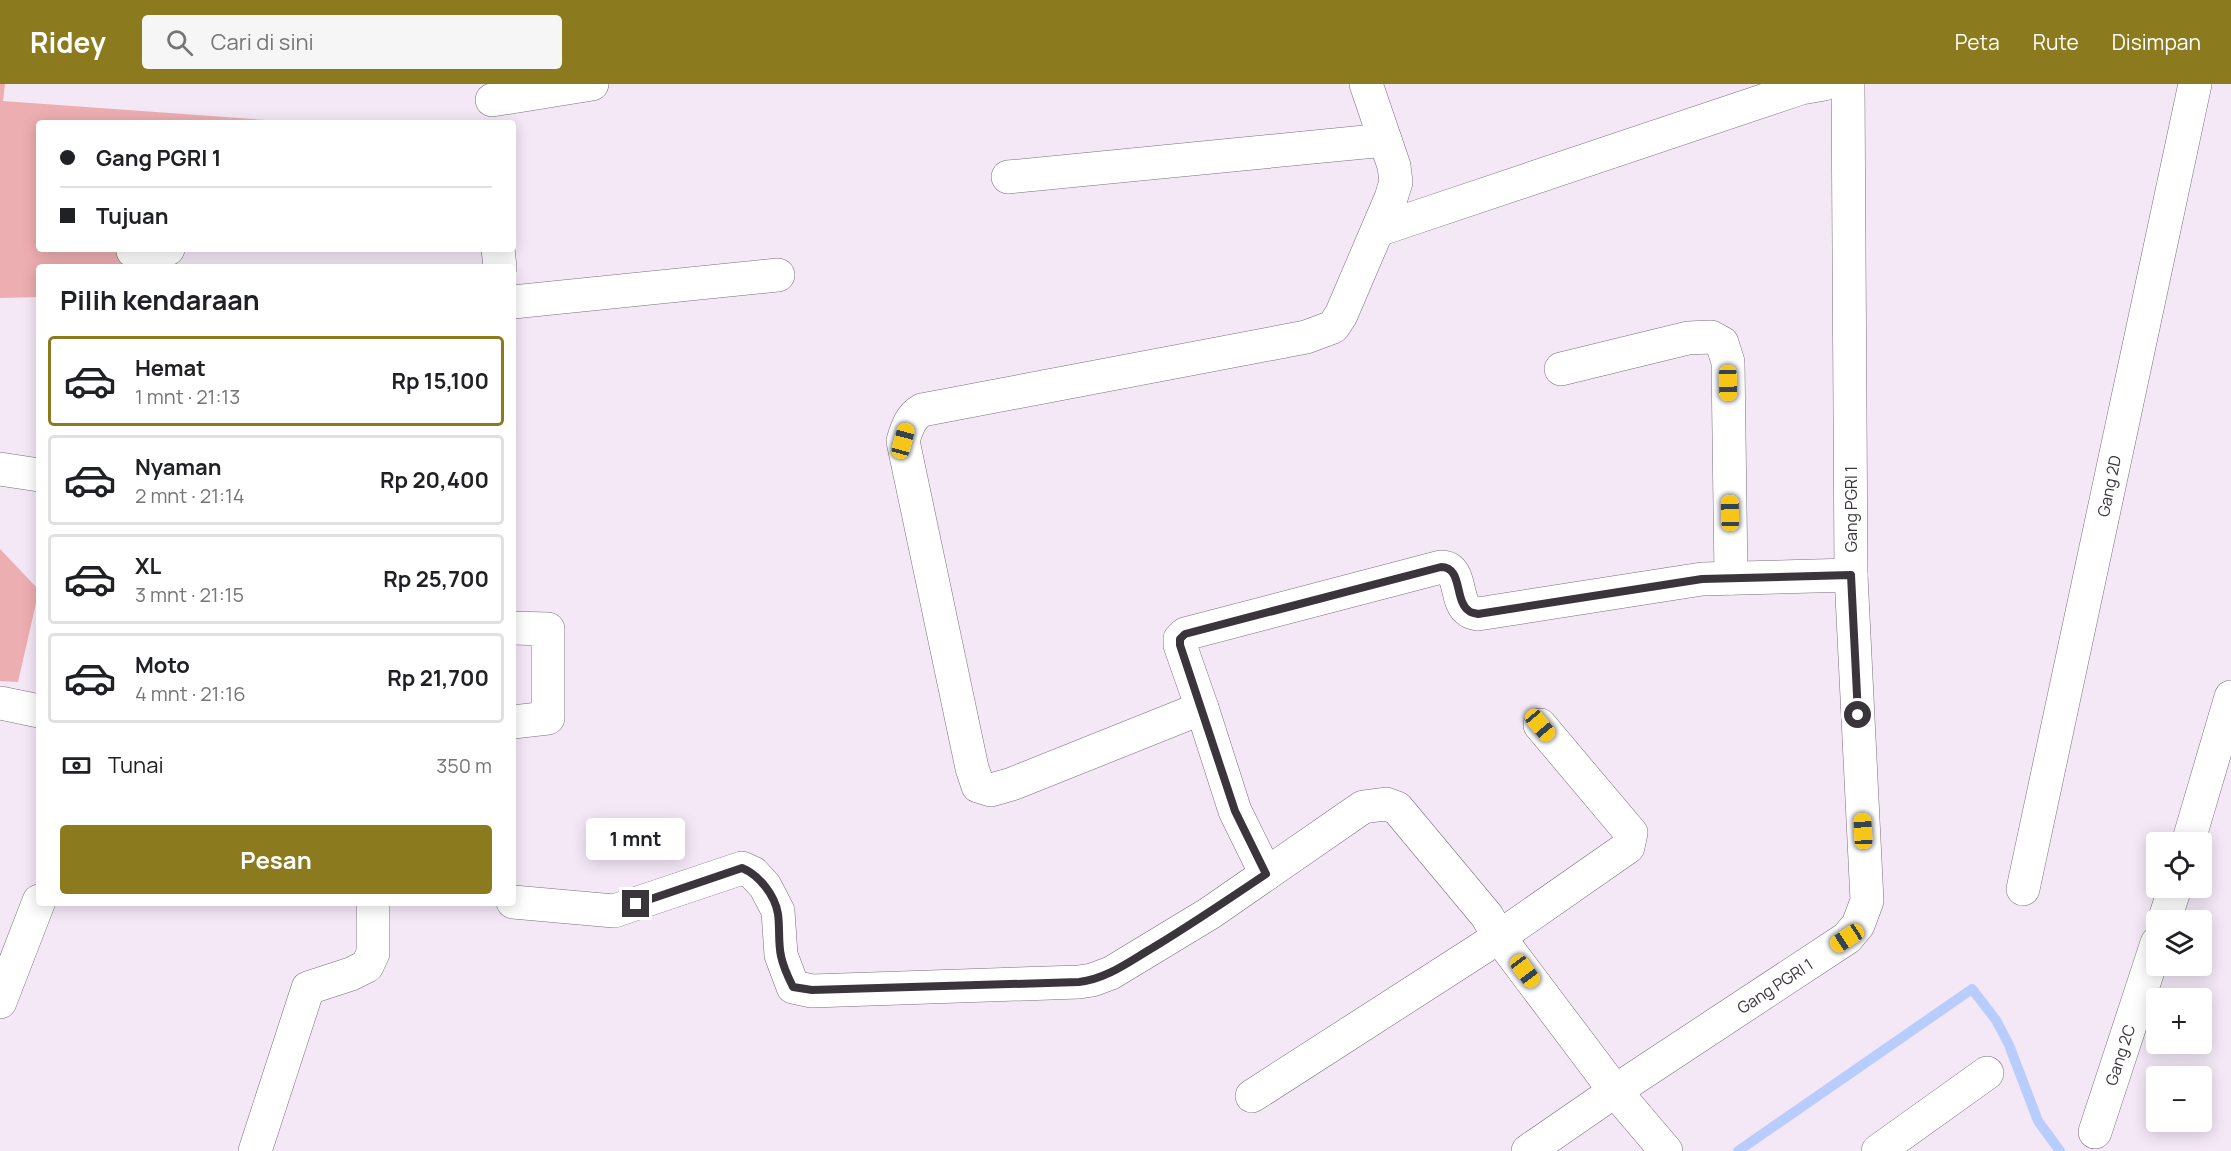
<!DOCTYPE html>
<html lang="id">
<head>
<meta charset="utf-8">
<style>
  :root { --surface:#fff; --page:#f6f6f6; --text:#202124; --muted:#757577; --line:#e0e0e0; --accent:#8c7a1f }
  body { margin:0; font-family:Manrope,sans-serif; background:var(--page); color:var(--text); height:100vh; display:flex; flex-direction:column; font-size:22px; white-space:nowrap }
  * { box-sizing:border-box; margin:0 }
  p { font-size:20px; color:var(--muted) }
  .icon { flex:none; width:33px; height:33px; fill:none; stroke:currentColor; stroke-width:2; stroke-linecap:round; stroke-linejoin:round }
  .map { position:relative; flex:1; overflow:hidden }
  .details { position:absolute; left:36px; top:180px; width:480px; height:642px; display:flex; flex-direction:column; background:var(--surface); border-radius:6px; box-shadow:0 3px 15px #0003 }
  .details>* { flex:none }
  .top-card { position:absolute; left:36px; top:36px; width:480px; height:132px; border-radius:6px; box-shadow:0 3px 15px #0003; display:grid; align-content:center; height:132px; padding:0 24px; background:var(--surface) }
  .fabs { position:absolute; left:2146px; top:748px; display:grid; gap:12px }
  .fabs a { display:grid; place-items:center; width:66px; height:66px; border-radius:6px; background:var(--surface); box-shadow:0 3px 15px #0003; font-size:30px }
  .end { position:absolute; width:27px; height:27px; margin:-14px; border:8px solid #3a353b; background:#fff; box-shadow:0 0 0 3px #fff }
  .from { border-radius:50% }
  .bubble { position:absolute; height:42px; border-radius:6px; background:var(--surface); box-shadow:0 3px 15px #0003; font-size:20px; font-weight:700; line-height:42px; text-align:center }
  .car { position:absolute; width:18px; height:36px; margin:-18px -9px; border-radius:8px; box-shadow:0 0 4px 2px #0007; background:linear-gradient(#f5c518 24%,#345 0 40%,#f5c518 0 76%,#345 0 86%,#f5c518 0) }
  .top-card b { display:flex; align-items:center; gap:21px; height:57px; font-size:22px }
  .top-card b+b { border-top:2px solid var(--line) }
  .top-card i { width:15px; height:15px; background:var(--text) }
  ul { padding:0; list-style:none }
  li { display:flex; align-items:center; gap:18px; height:90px; margin:0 12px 9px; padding:0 12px; border:3px solid var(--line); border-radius:6px }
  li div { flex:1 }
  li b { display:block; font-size:22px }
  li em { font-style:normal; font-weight:700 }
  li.selected { border-color:var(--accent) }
  li>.icon { width:54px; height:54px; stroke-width:1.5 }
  h2 { padding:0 24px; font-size:27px; line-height:72px }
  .pay { display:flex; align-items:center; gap:15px; height:66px; padding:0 24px; font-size:22px }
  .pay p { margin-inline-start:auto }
  .cta { display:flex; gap:12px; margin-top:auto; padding:12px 24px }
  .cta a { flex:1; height:69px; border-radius:6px; background:var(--accent); color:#fff; font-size:24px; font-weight:700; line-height:69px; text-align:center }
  header { display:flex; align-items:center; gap:36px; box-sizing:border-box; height:84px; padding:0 30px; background:var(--accent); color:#fff }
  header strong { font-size:28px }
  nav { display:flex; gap:33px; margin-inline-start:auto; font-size:21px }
  .search { width:420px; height:54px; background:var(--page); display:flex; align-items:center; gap:15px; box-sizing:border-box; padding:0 21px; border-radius:6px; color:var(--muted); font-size:22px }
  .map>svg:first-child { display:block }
</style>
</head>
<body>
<header>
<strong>Ridey</strong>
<div class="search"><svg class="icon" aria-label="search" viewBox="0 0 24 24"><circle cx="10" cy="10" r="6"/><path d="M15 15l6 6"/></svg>Cari di sini</div>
<nav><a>Peta</a><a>Rute</a><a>Disimpan</a></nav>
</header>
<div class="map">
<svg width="2231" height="1067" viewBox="0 0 2231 1067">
  <rect width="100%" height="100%" fill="#f4e8f6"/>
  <g fill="#edaeb1">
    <path d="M0,0h5l-2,17 304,22h-268v126h122l-22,18h-100v30l-39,1z"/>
    <path d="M0,465l39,41 -21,92 -18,-1z"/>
  </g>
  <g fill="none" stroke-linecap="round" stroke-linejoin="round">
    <path stroke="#b9cdfd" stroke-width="10" d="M1738,1067l234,-162 24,31 13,25 29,76 22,30"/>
    <defs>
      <g id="minor">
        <path d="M492,16l100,-16"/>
        <path d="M1008,93l377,-37"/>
        <path d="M1378,146l423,-142 23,-4"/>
        <path d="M498,165l2,18"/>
        <path d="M133,167l35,-2"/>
        <path d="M513,218l265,-27"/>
        <path d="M1561,285l127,-31 23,-1 11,6 6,19 3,216"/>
        <path d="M0,385l39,6"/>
        <path d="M513,544l35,1v89l-35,4"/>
        <path d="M0,619l39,8"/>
        <path d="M1202,624l-22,-63v-6l5,-5 256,-67c22,0 13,35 28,44 2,2 6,2 9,3l224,-35 149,-4"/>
        <path d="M2188,759l43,-146"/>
        <path d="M1266,790l-31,-63 -33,-103 -190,76 -21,6 -13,-4 -6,-18 -69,-327c4,-13 7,-24 19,-31l384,-73 27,-10 8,-12 50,-117 5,-16 -2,-16 -28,-82"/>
        <path d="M2023,805l172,-805"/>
        <path d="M513,818l101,9 128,-43 11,5 12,13 13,25 3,44 12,32 19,4 267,-9 13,-2 19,-7 99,-60 153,-106 23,-3 11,4 90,108 12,21 116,154 51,60"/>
        <path d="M2164,837l11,-33"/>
        <path d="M0,918l39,-101"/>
        <path d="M1252,1012l247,-159 129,-90 3,-14 -91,-108"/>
        <path d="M2095,1048l62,-189"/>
        <path d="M255,1067l53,-163 43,-14 16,-8 6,-13v-50"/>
        <path d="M1528,1067l87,-60 232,-153 11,-13 9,-24 -16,-326 -3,-491"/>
        <path d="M1878,1067l109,-78"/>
      </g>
    </defs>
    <use href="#minor" stroke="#796e7b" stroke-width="34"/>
    <use href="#minor" stroke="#fff" stroke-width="33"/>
  </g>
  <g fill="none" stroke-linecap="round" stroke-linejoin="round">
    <path stroke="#3a353b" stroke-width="8" d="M636,820l106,-36c17,7 33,27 36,46 2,14 0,29 3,42 2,10 7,21 12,31l19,3 267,-8c28,-3 51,-21 75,-35 38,-23 75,-48 112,-73l-31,-63 -55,-166v-6l5,-5 256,-67c22,0 13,34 28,44 2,2 6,2 9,3l224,-35 149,-4 7,140"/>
  </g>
  <g text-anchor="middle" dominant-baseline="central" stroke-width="4.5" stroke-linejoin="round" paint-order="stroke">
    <g font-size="16" fill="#3a353b" stroke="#fff">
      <text transform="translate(2109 402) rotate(-78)">Gang 2D</text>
      <text transform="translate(1851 425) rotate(-90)">Gang PGRI 1</text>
      <text transform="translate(1775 902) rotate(-33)">Gang PGRI 1</text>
      <text transform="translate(2120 971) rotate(-72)">Gang 2C</text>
    </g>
  </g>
</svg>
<div class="fabs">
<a><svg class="icon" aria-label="locate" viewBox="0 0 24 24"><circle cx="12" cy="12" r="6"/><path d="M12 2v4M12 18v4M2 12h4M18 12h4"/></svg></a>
<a><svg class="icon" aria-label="layers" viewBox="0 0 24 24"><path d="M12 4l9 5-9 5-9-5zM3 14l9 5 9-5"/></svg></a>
<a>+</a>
<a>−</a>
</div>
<i class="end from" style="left:1858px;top:631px"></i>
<i class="end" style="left:636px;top:820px"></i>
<div class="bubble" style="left:586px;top:734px;width:99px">1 mnt</div>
<i class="car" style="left:1728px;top:299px;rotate:179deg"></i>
<i class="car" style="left:903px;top:357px;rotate:15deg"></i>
<i class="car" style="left:1730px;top:429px;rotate:359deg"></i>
<i class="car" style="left:1540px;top:641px;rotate:140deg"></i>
<i class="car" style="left:1863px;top:747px;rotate:357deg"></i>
<i class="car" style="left:1847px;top:854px;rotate:237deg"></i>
<i class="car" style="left:1525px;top:887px;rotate:143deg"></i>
<div class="top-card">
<b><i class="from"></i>Gang PGRI 1</b>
<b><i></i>Tujuan</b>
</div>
<section class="details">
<h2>Pilih kendaraan</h2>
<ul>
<li class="selected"><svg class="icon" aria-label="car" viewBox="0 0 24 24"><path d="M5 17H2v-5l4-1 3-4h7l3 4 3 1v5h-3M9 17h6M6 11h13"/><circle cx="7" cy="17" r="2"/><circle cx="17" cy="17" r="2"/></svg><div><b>Hemat</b><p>1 mnt · 21:13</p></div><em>Rp 15,100</em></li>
<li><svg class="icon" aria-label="car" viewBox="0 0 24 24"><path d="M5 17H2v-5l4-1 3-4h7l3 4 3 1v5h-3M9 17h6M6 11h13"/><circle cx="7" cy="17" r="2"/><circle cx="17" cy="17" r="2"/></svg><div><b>Nyaman</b><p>2 mnt · 21:14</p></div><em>Rp 20,400</em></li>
<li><svg class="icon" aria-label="car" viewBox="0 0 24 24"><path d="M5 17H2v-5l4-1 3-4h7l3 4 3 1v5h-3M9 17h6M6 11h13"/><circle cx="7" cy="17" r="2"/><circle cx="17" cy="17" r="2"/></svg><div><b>XL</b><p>3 mnt · 21:15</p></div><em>Rp 25,700</em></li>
<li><svg class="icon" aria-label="car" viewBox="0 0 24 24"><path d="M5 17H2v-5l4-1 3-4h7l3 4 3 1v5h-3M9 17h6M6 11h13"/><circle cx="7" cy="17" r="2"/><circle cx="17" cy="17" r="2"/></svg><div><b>Moto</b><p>4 mnt · 21:16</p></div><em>Rp 21,700</em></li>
</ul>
<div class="pay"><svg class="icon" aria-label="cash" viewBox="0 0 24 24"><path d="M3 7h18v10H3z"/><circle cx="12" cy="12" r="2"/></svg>Tunai<p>350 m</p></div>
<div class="cta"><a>Pesan</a></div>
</section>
</div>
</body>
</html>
